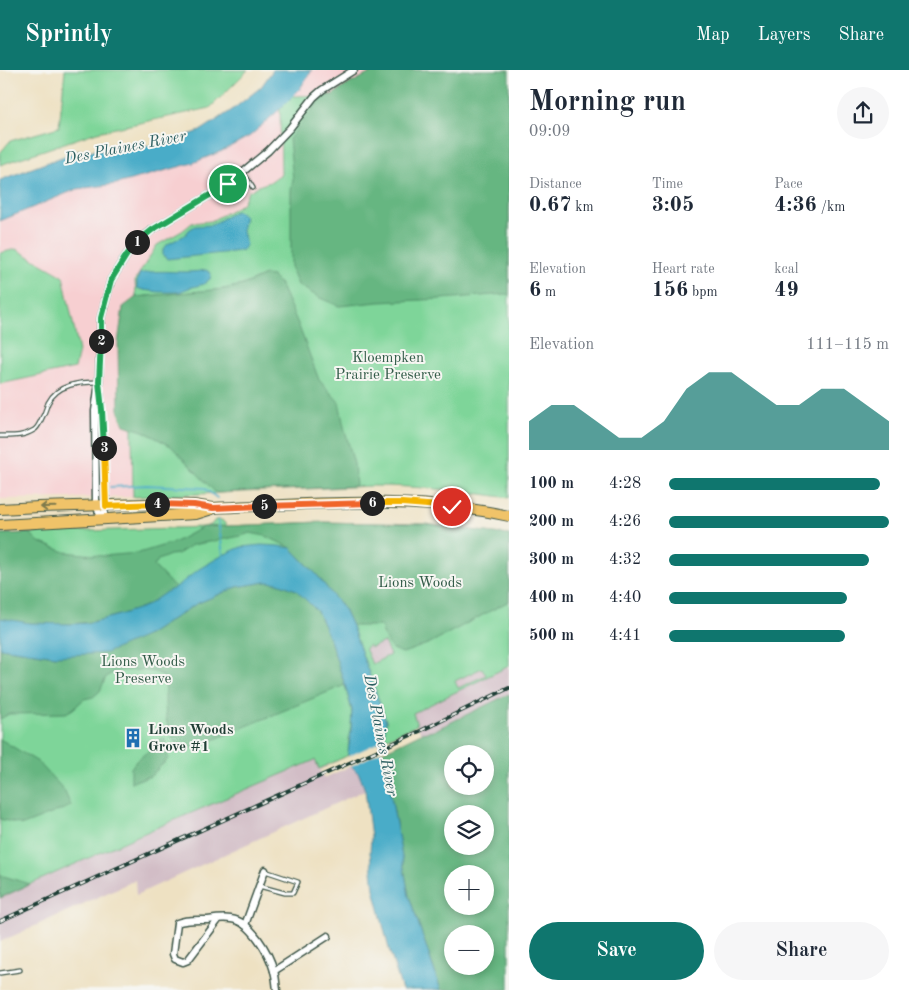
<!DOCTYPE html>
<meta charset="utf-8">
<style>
body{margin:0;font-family:"Old Standard TT",serif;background:#f6f6f7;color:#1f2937;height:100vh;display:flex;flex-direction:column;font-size:19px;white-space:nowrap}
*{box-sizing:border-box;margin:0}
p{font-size:16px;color:#747a83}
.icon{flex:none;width:28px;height:28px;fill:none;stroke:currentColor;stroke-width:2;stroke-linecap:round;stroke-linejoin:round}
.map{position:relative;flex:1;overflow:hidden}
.panel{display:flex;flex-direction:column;background:#fff;width:400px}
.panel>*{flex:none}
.fabs{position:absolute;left:444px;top:675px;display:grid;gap:10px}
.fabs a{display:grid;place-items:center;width:50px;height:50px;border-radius:50%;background:#fff;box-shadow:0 2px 8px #0003;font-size:25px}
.pin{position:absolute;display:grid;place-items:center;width:42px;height:42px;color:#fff;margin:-21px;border:2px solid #fff;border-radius:50%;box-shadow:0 1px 5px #0007}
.km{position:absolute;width:25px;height:25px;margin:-12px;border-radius:50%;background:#222;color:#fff;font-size:14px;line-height:25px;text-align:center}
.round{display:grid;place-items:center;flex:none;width:52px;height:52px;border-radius:26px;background:#f6f6f7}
.headline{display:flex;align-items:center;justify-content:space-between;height:85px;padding:0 20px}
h1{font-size:28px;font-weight:600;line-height:38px}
.metrics{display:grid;grid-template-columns:repeat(3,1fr);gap:8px;height:85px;padding:5px 20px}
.metrics div{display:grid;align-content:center}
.metrics b{font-size:21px;font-weight:600}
.metrics small{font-size:14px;font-weight:400}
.metrics p{font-size:14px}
.chart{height:140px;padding:10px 20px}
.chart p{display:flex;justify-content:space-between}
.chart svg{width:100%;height:90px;margin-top:5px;fill:#0f766e;opacity:.7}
.cta{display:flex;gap:10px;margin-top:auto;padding:10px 20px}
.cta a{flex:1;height:58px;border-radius:30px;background:#0f766e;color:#fff;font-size:20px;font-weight:600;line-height:58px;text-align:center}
.cta a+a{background:#f6f6f7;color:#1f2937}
ul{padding:0 20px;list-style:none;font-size:16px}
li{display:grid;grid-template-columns:80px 60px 1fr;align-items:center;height:38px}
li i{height:12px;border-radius:6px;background:#0f766e}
header{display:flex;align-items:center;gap:30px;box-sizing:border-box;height:70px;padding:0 25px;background:#0f766e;color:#fff}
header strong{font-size:24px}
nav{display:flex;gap:28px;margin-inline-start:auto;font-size:18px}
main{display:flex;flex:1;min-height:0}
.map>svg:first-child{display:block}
</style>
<header>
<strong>Sprintly</strong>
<nav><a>Map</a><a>Layers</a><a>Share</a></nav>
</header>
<main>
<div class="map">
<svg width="509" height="920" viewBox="0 0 509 920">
<rect width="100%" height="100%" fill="#f6f6f2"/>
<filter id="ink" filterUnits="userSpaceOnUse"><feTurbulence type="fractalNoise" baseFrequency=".02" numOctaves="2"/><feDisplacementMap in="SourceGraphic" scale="10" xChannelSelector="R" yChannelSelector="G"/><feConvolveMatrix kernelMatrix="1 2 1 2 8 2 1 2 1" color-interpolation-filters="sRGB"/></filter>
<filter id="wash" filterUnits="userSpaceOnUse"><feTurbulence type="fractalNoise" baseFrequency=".0096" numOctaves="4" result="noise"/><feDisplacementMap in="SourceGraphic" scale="20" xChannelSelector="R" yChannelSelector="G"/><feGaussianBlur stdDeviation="1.12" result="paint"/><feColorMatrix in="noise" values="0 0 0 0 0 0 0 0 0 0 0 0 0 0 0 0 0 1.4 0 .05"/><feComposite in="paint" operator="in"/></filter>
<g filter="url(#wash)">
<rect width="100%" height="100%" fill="#eee1c2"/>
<g fill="#f7cfd1">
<path d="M312 0H509V19L293 26 299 20Z"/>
<path d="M280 39 284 233 130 237 133 427 0 429V151L77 119 116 114 250 66Z"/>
</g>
<g fill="#d2bdc6">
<path d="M352 556 509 558V653L421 664 417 655 383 670 386 651Z"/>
<path d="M351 660 348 682 349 685 320 700 324 708 351 696 359 704 365 720 136 825 135 810 0 872V828L135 767Z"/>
</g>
<g fill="#7ed599" stroke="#4e8966" fill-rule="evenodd">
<path d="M65 0H248L210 38 97 62 0 95V83L10 71 59 57Z"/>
<path d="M509 19V428C464 421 418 416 372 416L133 427 130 237 284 233C283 214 279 214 265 205L243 215 224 219 136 227 135 210 147 191 157 175 182 161 192 153 211 151 242 134 248 122 258 116 270 112 281 104 280 39 293 26Z"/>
<path d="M16 179 63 206 79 281 75 298 0 314V183Z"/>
<path d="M215 450H222L227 456 320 452 425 454 509 465V596L413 643 417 655 383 670 386 651 352 556H324C333 583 345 610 351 638 354 654 346 670 349 685L319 699 315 690 135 767 0 828V464L203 457 211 455ZM384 572 390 585 372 594 365 578 369 575 370 578ZM482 598 486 605 458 618 455 611Z"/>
</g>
<g fill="#66b681" stroke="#427a5a" fill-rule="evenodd">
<path d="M376 0H509V225L506 224 441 229 378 232 339 236 320 228 298 215 291 197V120L293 109 289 69 324 25H332L347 15Z"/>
<path d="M265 205 272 206 280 214 298 254 319 310 339 332 344 357 354 394 356 416 216 423 171 376 143 361 124 355 119 342 118 273 123 237 136 227 224 219 243 215Z"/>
<path d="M320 452 425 454 509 465V531L430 573 403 583 392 579 384 566 381 556H352L345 541 317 505 291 478 266 466 250 463 241 466 192 475 178 484 170 485 158 490 154 496 175 518C164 523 156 531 145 536 110 552 69 557 31 553 20 553 10 550 0 548V464L30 463 39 472 65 482 103 486 139 483 175 472 203 457Z"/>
<path d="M266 512 278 513 296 520 317 541 330 570 345 615 194 678C189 678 182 678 178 675 162 662 165 627 166 609L156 602 140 600 115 601 106 607 100 621 93 627 84 629 73 639 66 643 9 644 0 649V578L56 586 148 565 196 534 237 517Z"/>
<path d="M509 624V920H441L409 826 388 709 382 682 421 663 433 661ZM452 684H485V716H452ZM452 744H485V776H452ZM452 804H485V836H452ZM452 864H485V896H452Z"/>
<path d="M0 669 38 692 64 720 71 736 23 755 0 749Z"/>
<path d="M161 669H165L168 689 151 706 131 712V698L136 691 152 678 156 672Z"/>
<path d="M0 805 30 814 0 828Z"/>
</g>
<g fill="#49acc8" stroke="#34747e">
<path d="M273 0H312L299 20 280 39 250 66 222 81 193 93 116 114 77 119 0 151V110L78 81 127 79 166 73 200 61 232 40 261 17Z"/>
<path d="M235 141 240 142 245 146 242 161 246 175 243 180 232 182 167 189 163 185V179L168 174 185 165 189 160 195 156 212 155Z"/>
<path d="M206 200 211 203 210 209 204 214 189 218 179 222H159L143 220 137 218V212L139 204C161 198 184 205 206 200Z"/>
<path d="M261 475 279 476 291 478 317 505 345 541 352 556 386 651 382 682 388 709 409 826 441 920H402L389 879 374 819 370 782 371 767 365 720 359 704 351 696 348 682 351 660 352 640 345 615 330 570 317 541 296 520 278 513 266 512 237 517 196 534 148 565 106 583 56 586 0 578V548L30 553 72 554 89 553 119 545 146 536 166 522 175 518 199 499 223 485 241 477Z"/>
</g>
<path fill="#eee1c2" d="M386 669 384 680 349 697 347 687Z"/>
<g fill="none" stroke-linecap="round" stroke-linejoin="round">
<g stroke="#49acc8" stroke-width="2">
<path d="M110 417 147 415 204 418 217 428"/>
<path d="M218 450 223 485"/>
</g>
</g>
</g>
<g filter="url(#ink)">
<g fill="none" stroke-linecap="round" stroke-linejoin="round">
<defs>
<g id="lane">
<path d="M243 102 253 118"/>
<path d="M0 366C12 366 23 367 34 360 38 358 40 352 42 348 45 343 46 338 48 333 57 314 80 312 99 312"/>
<path d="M259 816 285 823H293L298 812 265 801"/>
<path d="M0 903 20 900"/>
</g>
<g id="street">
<path d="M100 323 106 436 102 450"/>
<path d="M102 450 96 435 95 341 99 312 101 248 111 210 126 186 141 168 152 160 228 114 268 81 290 58 314 27 322 20 354 0"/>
<path d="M219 849 188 890 183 892 175 889 173 884 177 853C186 849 197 850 208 850 215 849 224 848 231 849 251 851 269 883 274 901 276 907 276 914 277 920"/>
<path d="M245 855 265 800"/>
<path d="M274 901 328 866"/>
</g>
<g id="primary">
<path d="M0 439 39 437 146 434 194 435 213 438C312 434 412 425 509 446"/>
<path d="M0 455 196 444 212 439"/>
</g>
</defs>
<use href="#lane" stroke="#3e5649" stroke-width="5.5"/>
<use href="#street" stroke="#3e5649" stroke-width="9"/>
<use href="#primary" stroke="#3e5649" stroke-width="12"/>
<use href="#lane" stroke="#fff" stroke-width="3"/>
<use href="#street" stroke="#fff" stroke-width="6"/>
<use href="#primary" stroke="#f0c369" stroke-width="10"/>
<defs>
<path id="rail" d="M0 851 420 661 509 618"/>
</defs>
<use href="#rail" stroke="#1f3d34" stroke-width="4"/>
<use href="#rail" stroke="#f6f6f2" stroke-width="2" stroke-dasharray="5.5" stroke-linecap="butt"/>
</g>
<defs><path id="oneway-shaft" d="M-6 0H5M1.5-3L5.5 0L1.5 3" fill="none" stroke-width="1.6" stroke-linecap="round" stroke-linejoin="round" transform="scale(1.25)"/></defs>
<use stroke="#7d794c" href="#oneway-shaft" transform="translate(48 437) rotate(179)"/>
</g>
<g fill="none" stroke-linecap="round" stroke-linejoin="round" filter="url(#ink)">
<defs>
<path id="split-1" d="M137 172 152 160 228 114"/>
<path id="split-2" d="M101 271V248L111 210 126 186 137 172"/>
<path id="split-3" d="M101 271 99 312 102 340 104 378"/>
<path id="split-4" d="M104 378 106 436 157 434"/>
<path id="split-5" d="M157 434 194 435 213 438 264 436"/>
<path id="split-6" d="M264 436 372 433"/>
<path id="split-7" d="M372 433H402L452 437"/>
</defs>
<use href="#split-1" stroke="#fff" stroke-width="10"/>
<use href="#split-2" stroke="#fff" stroke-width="10"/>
<use href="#split-3" stroke="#fff" stroke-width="10"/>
<use href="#split-4" stroke="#fff" stroke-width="10"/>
<use href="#split-5" stroke="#fff" stroke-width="10"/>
<use href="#split-6" stroke="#fff" stroke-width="10"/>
<use href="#split-7" stroke="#fff" stroke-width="10"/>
<use href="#split-1" stroke="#22a559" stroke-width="6"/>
<use href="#split-2" stroke="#22a559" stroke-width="6"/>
<use href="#split-3" stroke="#22a559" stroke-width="6"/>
<use href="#split-4" stroke="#f5b400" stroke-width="6"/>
<use href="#split-5" stroke="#f0652b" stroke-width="6"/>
<use href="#split-6" stroke="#f0652b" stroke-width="6"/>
<use href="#split-7" stroke="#f5b400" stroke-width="6"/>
</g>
<defs>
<symbol id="building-bare" viewBox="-9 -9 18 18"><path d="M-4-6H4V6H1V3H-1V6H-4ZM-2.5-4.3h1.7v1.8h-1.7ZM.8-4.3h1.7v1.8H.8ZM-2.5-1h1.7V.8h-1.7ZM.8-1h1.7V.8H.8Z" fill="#1f6fb2" stroke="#f6f6f2" stroke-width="2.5" paint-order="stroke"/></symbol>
</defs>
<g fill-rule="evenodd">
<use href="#building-bare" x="119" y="654" width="28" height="28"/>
</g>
<g text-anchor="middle" stroke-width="4" stroke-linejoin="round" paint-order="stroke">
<g font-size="15" fill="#325b48" stroke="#f6f6f2">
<text x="388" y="292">Kloempken<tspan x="388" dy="17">Prairie Preserve</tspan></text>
<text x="420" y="517">Lions Woods</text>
<text x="143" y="596">Lions Woods<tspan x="143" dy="17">Preserve</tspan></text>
</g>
<g font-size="15" font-weight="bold" fill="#1f3d34" stroke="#f6f6f2" text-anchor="start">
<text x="148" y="664">Lions Woods<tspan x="148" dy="17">Grove #1</tspan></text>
</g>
<g font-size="16" font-style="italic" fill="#2c5e60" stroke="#f6f6f2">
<text transform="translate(125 76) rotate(-11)" y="6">Des Plaines River</text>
<text transform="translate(382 665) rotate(79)" y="6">Des Plaines River</text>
</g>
</g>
</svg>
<div class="fabs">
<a><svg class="icon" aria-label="locate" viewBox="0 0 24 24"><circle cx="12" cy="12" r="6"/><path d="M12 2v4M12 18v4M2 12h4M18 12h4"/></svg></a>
<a><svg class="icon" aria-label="layers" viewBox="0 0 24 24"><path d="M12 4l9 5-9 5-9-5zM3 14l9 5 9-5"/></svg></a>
<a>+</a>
<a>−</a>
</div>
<div class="pin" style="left:228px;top:114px;background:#1e9e55"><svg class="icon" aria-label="arrive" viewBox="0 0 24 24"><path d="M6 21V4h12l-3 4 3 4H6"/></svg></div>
<div class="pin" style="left:452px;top:437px;background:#d93025"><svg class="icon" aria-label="check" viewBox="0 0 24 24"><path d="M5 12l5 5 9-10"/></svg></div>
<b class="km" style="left:137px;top:172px">1</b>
<b class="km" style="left:101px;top:271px">2</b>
<b class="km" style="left:104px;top:378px">3</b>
<b class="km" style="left:157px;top:434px">4</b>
<b class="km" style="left:264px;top:436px">5</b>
<b class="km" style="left:372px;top:433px">6</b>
</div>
<section class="panel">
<div class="headline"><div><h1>Morning run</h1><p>09:09</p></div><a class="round"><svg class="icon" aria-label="share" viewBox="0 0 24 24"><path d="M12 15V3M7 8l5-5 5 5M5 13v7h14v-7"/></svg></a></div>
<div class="metrics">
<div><p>Distance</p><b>0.67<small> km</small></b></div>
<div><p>Time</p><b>3:05</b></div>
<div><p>Pace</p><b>4:36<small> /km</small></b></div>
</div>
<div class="metrics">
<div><p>Elevation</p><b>6<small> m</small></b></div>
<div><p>Heart rate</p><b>156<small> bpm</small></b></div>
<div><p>kcal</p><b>49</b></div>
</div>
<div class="chart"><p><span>Elevation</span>111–115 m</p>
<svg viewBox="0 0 160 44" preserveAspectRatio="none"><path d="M0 44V30L10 22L20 22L30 30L40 38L50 38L60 30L70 14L80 6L90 6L100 14L110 22L120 22L130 14L140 14L150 22L160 30V44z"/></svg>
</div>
<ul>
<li><b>100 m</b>4:28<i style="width:96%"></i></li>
<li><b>200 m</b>4:26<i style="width:100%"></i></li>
<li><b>300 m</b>4:32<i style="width:91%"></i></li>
<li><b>400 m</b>4:40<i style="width:81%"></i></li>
<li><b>500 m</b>4:41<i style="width:80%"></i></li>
</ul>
<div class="cta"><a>Save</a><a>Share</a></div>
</section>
</main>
